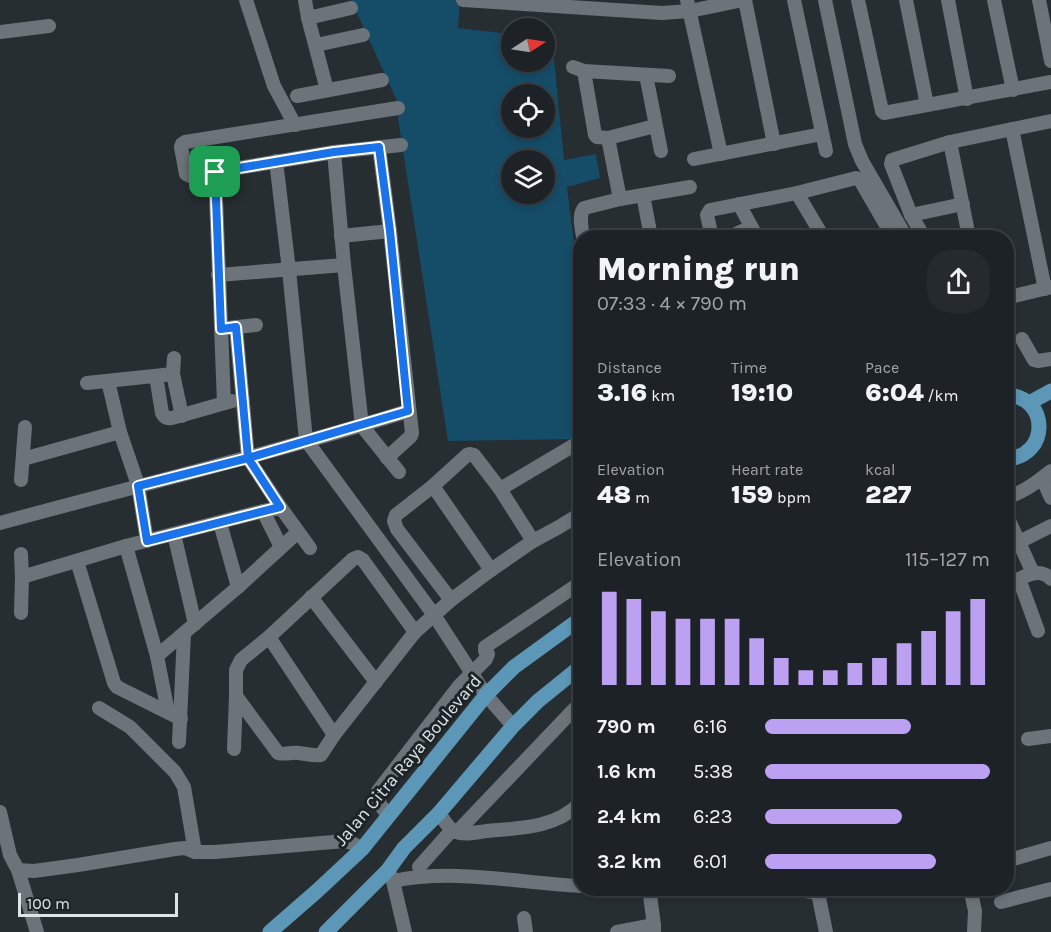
<!DOCTYPE html>
<meta charset="utf-8">
<style>
body{margin:0;font-family:Karla,sans-serif;background:#252a2e;color:#f1f3f6;height:100vh;display:flex;flex-direction:column;font-size:22px;white-space:nowrap}
*{box-sizing:border-box;margin:0}
p{font-size:20px;color:#a0a4a7}
.icon{flex:none;width:33px;height:33px;fill:none;stroke:currentColor;stroke-width:2;stroke-linecap:round;stroke-linejoin:round}
.map{position:relative;flex:1;overflow:hidden}
.details{position:absolute;left:573px;top:230px;width:441px;height:666px;display:flex;flex-direction:column;background:#1d2226;border-radius:24px;box-shadow:0 3px 9px #0003,0 0 0 2px #3b3f43}
.details>*{flex:none}
.needle{width:39px;rotate:78deg}
.tools{position:absolute;left:501px;top:18px;display:grid;gap:12px}
.tools a{display:grid;place-items:center;width:54px;height:54px;border-radius:50%;background:#1d2226;box-shadow:0 3px 9px #0003,0 0 0 2px #3b3f43;font-size:30px}
.scale{position:absolute;left:18px;bottom:15px;width:160px;box-sizing:border-box;padding-left:6px;border:3px solid #dee3e6;border-top:0;font-size:16px;line-height:21px;white-space:nowrap;color:#dee3e6;-webkit-text-stroke:4px #1d2428;paint-order:stroke}
.pin{position:absolute;display:grid;place-items:center;width:51px;height:51px;color:#fff;margin:-26px;border-radius:12px;box-shadow:0 3px 9px #0006}
.round{display:grid;place-items:center;flex:none;width:63px;height:63px;border-radius:24px;background:#252a2e}
.overview{display:flex;align-items:center;justify-content:space-between;height:102px;padding:0 24px}
h1{font-size:33px;font-weight:800;line-height:45px}
.stats{display:grid;grid-template-columns:repeat(3,1fr);gap:9px;height:102px;padding:6px 24px}
.stats div{display:grid;align-content:center}
.stats b{font-size:26px;font-weight:800}
.stats small{font-size:16px;font-weight:400}
.stats p{font-size:16px}
.chart{height:168px;padding:12px 24px}
.chart p{display:flex;justify-content:space-between}
.chart svg{width:100%;height:108px;margin-top:6px;stroke:#bca0f2;stroke-width:6}
ul{padding:0 24px;list-style:none;font-size:20px}
li{display:grid;grid-template-columns:96px 72px 1fr;align-items:center;height:45px}
li i{height:15px;border-radius:8px;background:#bca0f2}
.map>svg:first-child{display:block}
</style>
<div class="map">
<svg width="1051" height="932" viewBox="0 0 1051 932">
<rect width="100%" height="100%" fill="#272e32"/>
<path fill="#154c68" fill-rule="evenodd" d="M351 0H460L458 28 511 34 512 62H544L545 38 552 39 564 160 596 154 600 178 567 187 580 291V439L448 441 398 118 399 105ZM512 94H544V128H512ZM512 160H544V194H512Z"/>
<g fill="none" stroke-linecap="round" stroke-linejoin="round">
<g stroke="#6c747a" stroke-width="14">
<path d="M246 0 274 86 295 125"/>
<path d="M305 0 308 18 327 90"/>
<path d="M463 0 662 13 690 11 743 0"/>
<path d="M687 0 721 154"/>
<path d="M745 0 774 144"/>
<path d="M794 0 826 151"/>
<path d="M825 0 855 144 862 161 906 237"/>
<path d="M858 0 882 111 884 113 1051 82"/>
<path d="M906 0 927 105"/>
<path d="M948 0 967 99"/>
<path d="M994 0 1013 90"/>
<path d="M1039 0 1051 61"/>
<path d="M308 18 351 8"/>
<path d="M0 32 49 26"/>
<path d="M316 45 363 35"/>
<path d="M573 67 584 71 669 76"/>
<path d="M584 71 595 135 597 137 608 138 655 126"/>
<path d="M646 75 661 151"/>
<path d="M297 96 382 80"/>
<path d="M398 108 185 142 182 144 181 147 186 174 190 176 334 152 401 145"/>
<path d="M1012 129 1045 289"/>
<path d="M608 138 620 199"/>
<path d="M950 142 969 237"/>
<path d="M379 147 390 231 412 433 411 436 387 458"/>
<path d="M334 152 344 265 362 426 399 472"/>
<path d="M694 159 822 134"/>
<path d="M276 161 289 270 306 440 434 615 486 695 513 726"/>
<path d="M215 172 224 403"/>
<path d="M797 193 823 237"/>
<path d="M643 195 651 237"/>
<path d="M739 204 757 237"/>
<path d="M911 215 963 204"/>
<path d="M341 236 390 231"/>
<path d="M583 237C582 228 578 216 584 208L620 199 690 187"/>
<path d="M712 237 707 215 710 210 797 193 856 178 860 180 893 237"/>
<path d="M729 237 751 227"/>
<path d="M924 237 911 215 891 164 892 160 950 142 1051 121"/>
<path d="M218 275 344 265"/>
<path d="M1006 298 1051 287"/>
<path d="M236 327 248 458 281 508 310 548"/>
<path d="M228 328 256 325"/>
<path d="M1022 339 1034 360 1038 361 1051 359"/>
<path d="M174 358 173 374 182 416"/>
<path d="M156 376 162 413C164 417 167 419 172 418L232 401"/>
<path d="M108 381 120 432 138 485 147 541"/>
<path d="M87 383 173 374"/>
<path d="M23 459 120 432"/>
<path d="M1042 478 1051 498"/>
<path d="M21 480 25 427"/>
<path d="M433 486 491 570"/>
<path d="M500 489 576 444"/>
<path d="M1006 497C1022 494 1039 481 1051 471"/>
<path d="M263 511 281 547"/>
<path d="M1006 514 1033 573"/>
<path d="M0 523C136 486 274 453 408 411"/>
<path d="M220 523 238 587"/>
<path d="M174 534 195 624"/>
<path d="M1019 542 1051 526"/>
<path d="M126 546 157 656 168 712"/>
<path d="M77 561 114 683 117 687 181 719"/>
<path d="M22 577 126 546 263 511 281 508"/>
<path d="M1019 579 1038 631"/>
<path d="M1006 586C1020 579 1038 565 1051 579"/>
<path d="M311 597 376 682"/>
<path d="M451 600 397 529 394 521 396 515 433 486 467 455 470 454 474 455 500 489 533 541"/>
<path d="M21 613 22 577 21 554"/>
<path d="M269 637 334 735"/>
<path d="M157 656 238 587 298 532"/>
<path d="M236 696 278 753C285 755 292 752 299 753 307 754 313 756 321 755L334 735 415 632 451 600 491 570 533 541 559 527 580 514"/>
<path d="M99 708 130 727 175 772 184 787 195 852"/>
<path d="M1028 739 1051 736"/>
<path d="M179 742 184 634"/>
<path d="M234 749 236 696V670L241 660 269 637 353 559 358 557 363 560 415 632"/>
<path d="M0 812 10 855 18 870 34 871 78 865 175 849 185 848 195 852H215L345 841 352 843 362 849"/>
<path d="M439 813C443 819 448 828 454 831 464 836 477 832 487 831 520 828 556 828 580 803"/>
<path d="M388 815C382 807 376 802 378 791L459 686 486 659 488 654 485 651V647L580 583"/>
<path d="M457 832 580 703"/>
<path d="M1006 861 1051 848"/>
<path d="M419 867 452 830"/>
<path d="M18 870 37 932"/>
<path d="M390 874 393 881 405 932"/>
<path d="M393 881C455 868 518 883 580 886"/>
<path d="M649 888 654 925"/>
<path d="M795 888 800 890 818 893 826 932"/>
<path d="M970 888 975 911 974 932"/>
<path d="M1001 902 1051 889"/>
<path d="M524 918 526 932"/>
<path d="M617 932 654 925V932"/>
</g>
<g stroke="#5c97b7" stroke-width="15">
<path d="M1006 395C1050 396 1050 457 1006 459"/>
<path d="M1029 403 1051 391"/>
<path d="M270 932 317 891 362 849 486 695 514 667 580 619"/>
<path d="M326 932 388 870 404 848 439 813 513 726 538 701 580 667"/>
</g>
</g>
<g fill="none" stroke-linecap="round" stroke-linejoin="round">
<defs>
<path id="route" d="M215 172 221 329 236 327 248 458 280 507 147 541 138 486 248 458 408 411 390 231 379 147 334 152 215 172"/>
</defs>
<use href="#route" stroke="#fff" stroke-width="12"/>
<use href="#route" stroke="#1a73e8" stroke-width="8"/>
</g>
<g text-anchor="middle" stroke-width="6" stroke-linejoin="round" paint-order="stroke">
<g font-size="18" fill="#dee3e6" stroke="#1d2428">
<text transform="translate(408 760) rotate(-50)" y="6">Jalan Citra Raya Boulevard</text>
</g>
</g>
</svg>
<div class="tools">
<a><svg class="needle" viewBox="-14 -14 28 28"><path d="M0-13l5 13h-10z" fill="#e53935"/><path d="M0 13l5-13h-10z" fill="#a0a4a7"/></svg></a>
<a><svg class="icon" aria-label="locate" viewBox="0 0 24 24"><circle cx="12" cy="12" r="6"/><path d="M12 2v4M12 18v4M2 12h4M18 12h4"/></svg></a>
<a><svg class="icon" aria-label="layers" viewBox="0 0 24 24"><path d="M12 4l9 5-9 5-9-5zM3 14l9 5 9-5"/></svg></a>
</div>
<div class="scale">100 m</div>
<div class="pin" style="left:215px;top:172px;background:#1e9e55"><svg class="icon" aria-label="arrive" viewBox="0 0 24 24"><path d="M6 21V4h12l-3 4 3 4H6"/></svg></div>
<section class="details">
<div class="overview"><div><h1>Morning run</h1><p>07:33 · 4 × 790 m</p></div><a class="round"><svg class="icon" aria-label="share" viewBox="0 0 24 24"><path d="M12 15V3M7 8l5-5 5 5M5 13v7h14v-7"/></svg></a></div>
<div class="stats">
<div><p>Distance</p><b>3.16<small> km</small></b></div>
<div><p>Time</p><b>19:10</b></div>
<div><p>Pace</p><b>6:04<small> /km</small></b></div>
</div>
<div class="stats">
<div><p>Elevation</p><b>48<small> m</small></b></div>
<div><p>Heart rate</p><b>159<small> bpm</small></b></div>
<div><p>kcal</p><b>227</b></div>
</div>
<div class="chart"><p><span>Elevation</span>115–127 m</p>
<svg viewBox="0 0 160 44" preserveAspectRatio="none"><path d="M5 44V6M15 44V9M25 44V14M35 44V17M45 44V17M55 44V17M65 44V25M75 44V33M85 44V38M95 44V38M105 44V35M115 44V33M125 44V27M135 44V22M145 44V14M155 44V9"/></svg>
</div>
<ul>
<li><b>790 m</b>6:16<i style="width:65%"></i></li>
<li><b>1.6 km</b>5:38<i style="width:100%"></i></li>
<li><b>2.4 km</b>6:23<i style="width:61%"></i></li>
<li><b>3.2 km</b>6:01<i style="width:76%"></i></li>
</ul>
</section>
</div>
